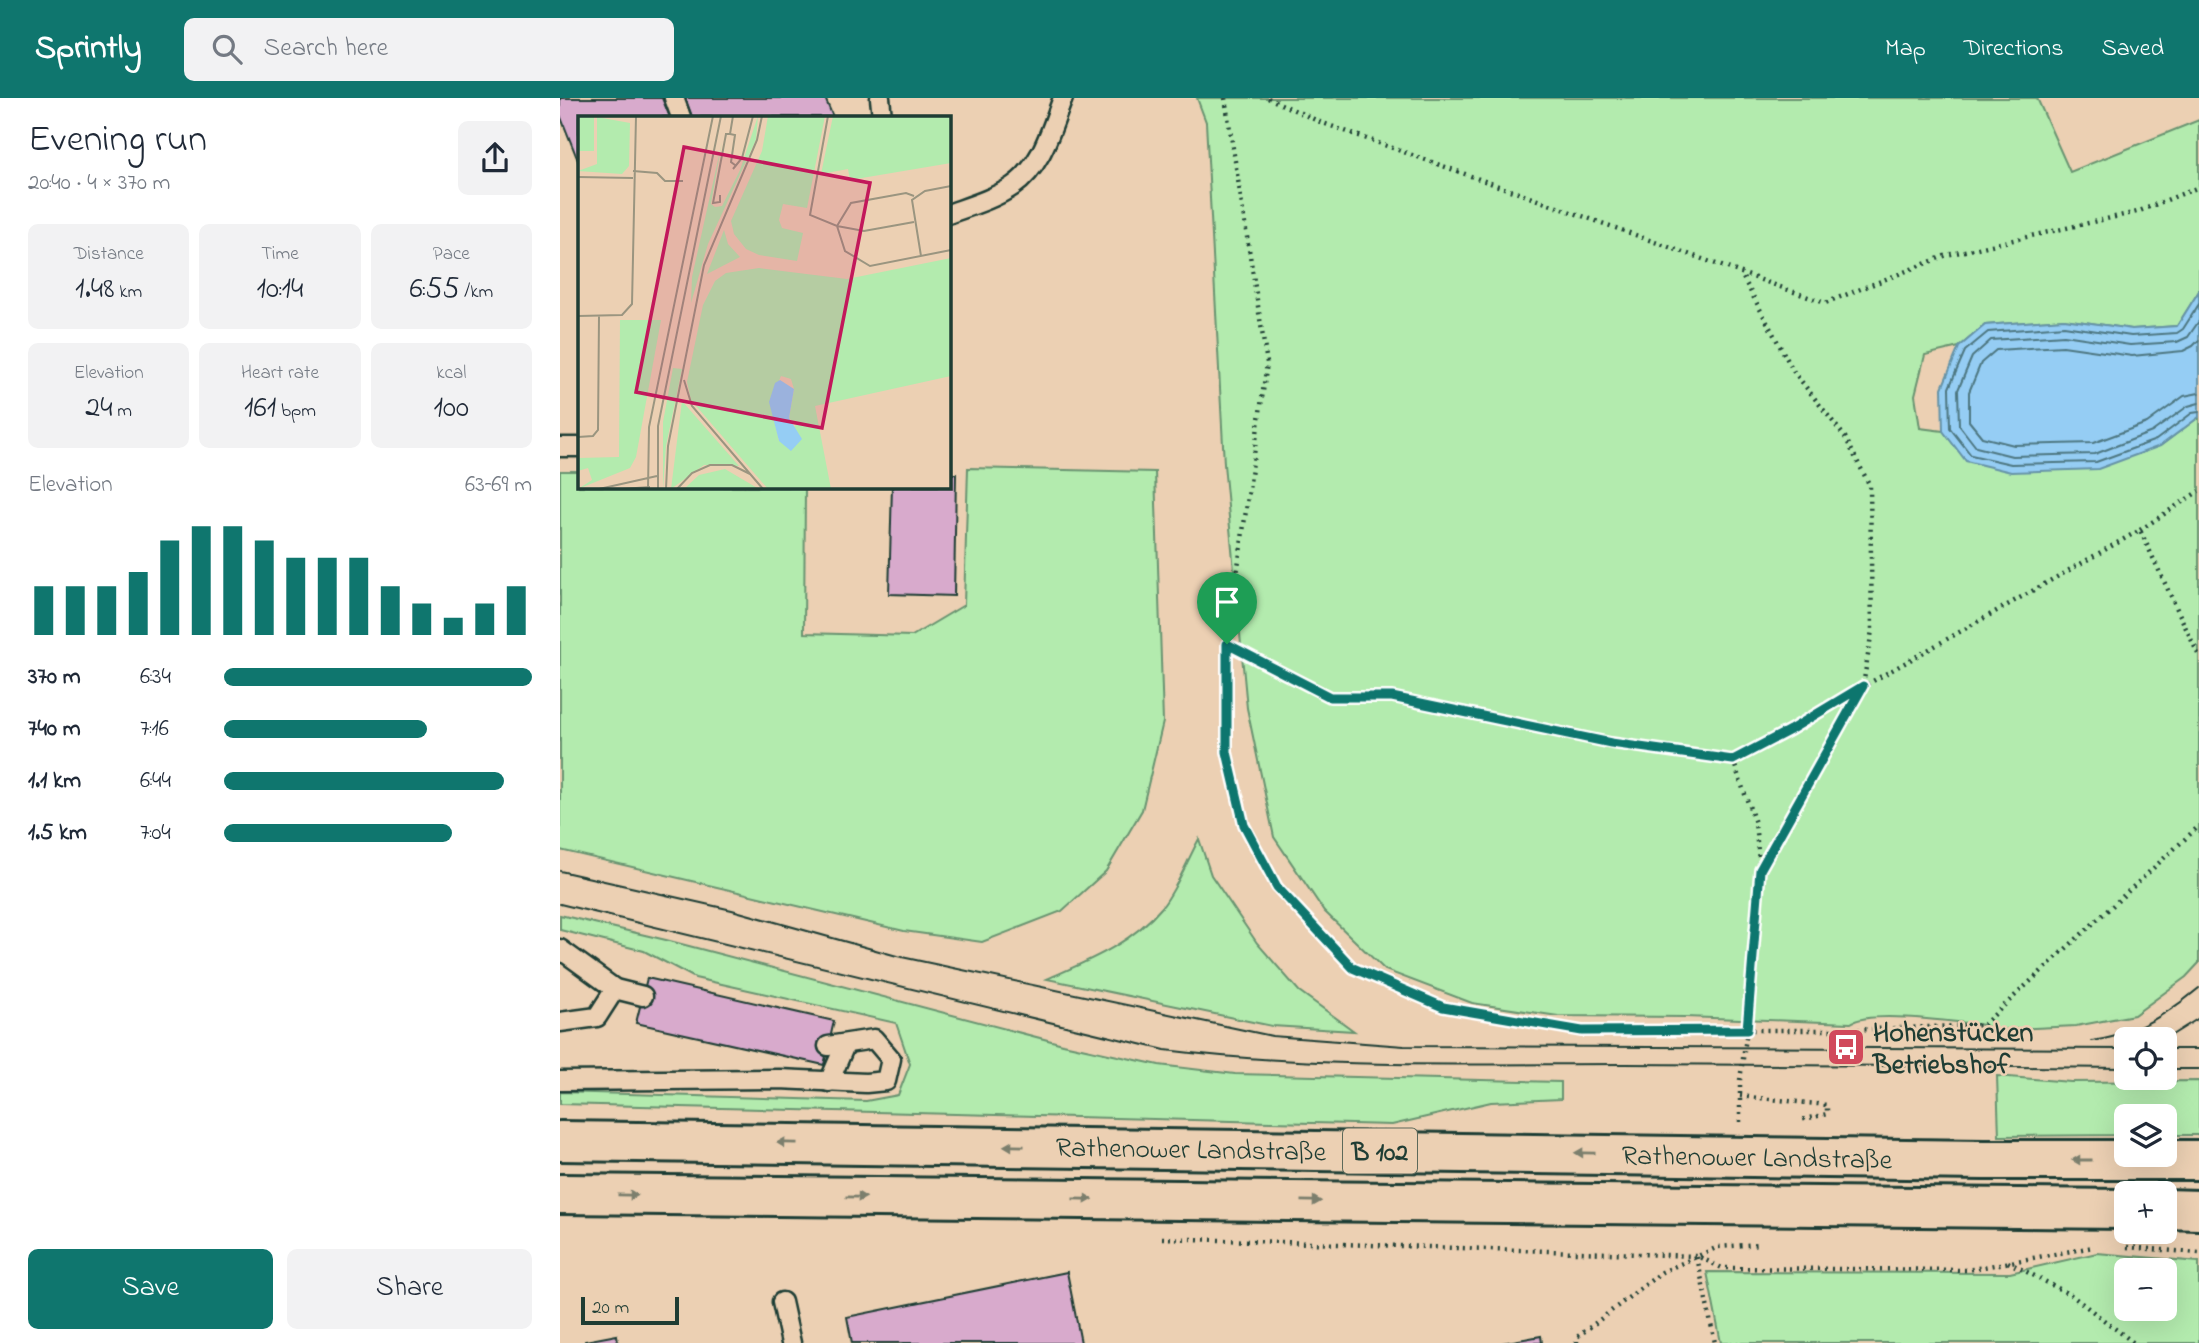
<!DOCTYPE html>
<meta charset="utf-8">
<style>
body{margin:0;font-family:"Indie Flower",sans-serif;background:#f2f2f3;color:#1f2937;height:100vh;display:flex;flex-direction:column;font-size:26px;white-space:nowrap}
*{box-sizing:border-box;margin:0}
p{font-size:23px;color:#747a83}
.icon{flex:none;width:38px;height:38px;fill:none;stroke:currentColor;stroke-width:2;stroke-linecap:round;stroke-linejoin:round}
.map{position:relative;flex:1;overflow:hidden}
.details{display:flex;flex-direction:column;background:#fff;width:560px}
.details>*{flex:none}
.fabs{position:absolute;left:1554px;top:929px;display:grid;gap:14px}
.fabs a{display:grid;place-items:center;width:63px;height:63px;border-radius:10px;background:#fff;box-shadow:0 7px 28px #0002;font-size:35px}
.scale{position:absolute;left:21px;bottom:18px;width:98px;box-sizing:border-box;padding-left:7px;border:4px solid #1f3d34;border-top:0;font-size:19px;line-height:24px;white-space:nowrap;color:#1f3d34;-webkit-text-stroke:5px #ecd0b3;paint-order:stroke}
.pin{position:absolute;display:grid;place-items:center;width:60px;height:60px;color:#fff;margin:-72px -30px;border-radius:50% 50% 50% 0;rotate:-45deg;box-shadow:0 0 7px #0007}
.pin .icon{rotate:45deg}
.round{display:grid;place-items:center;flex:none;width:74px;height:74px;border-radius:10px;background:#f2f2f3}
.summary{display:flex;align-items:center;justify-content:space-between;height:119px;padding:0 28px}
h1{font-size:38px;font-weight:600;line-height:52px}
.metrics{display:grid;grid-template-columns:repeat(3,1fr);gap:10px;height:119px;padding:7px 28px}
.metrics div{display:grid;align-content:center;border-radius:10px;background:#f2f2f3;text-align:center}
.metrics b{font-size:30px;font-weight:600}
.metrics small{font-size:19px;font-weight:400}
.metrics p{font-size:19px}
.chart{height:196px;padding:14px 28px}
.chart p{display:flex;justify-content:space-between}
.chart svg{width:100%;height:126px;margin-top:7px;stroke:#0f766e;stroke-width:6}
.action{display:flex;gap:14px;margin-top:auto;padding:14px 28px}
.action a{flex:1;height:80px;border-radius:10px;background:#0f766e;color:#fff;font-size:28px;font-weight:600;line-height:80px;text-align:center}
.action a+a{background:#f2f2f3;color:#1f2937}
ul{padding:0 28px;list-style:none;font-size:23px}
li{display:grid;grid-template-columns:112px 84px 1fr;align-items:center;height:52px}
li i{height:18px;border-radius:9px;background:#0f766e}
header{display:flex;align-items:center;gap:42px;box-sizing:border-box;height:98px;padding:0 35px;background:#0f766e;color:#fff}
header strong{font-size:33px}
nav{display:flex;gap:38px;margin-inline-start:auto;font-size:24px}
.search{width:490px;height:63px;background:#f2f2f3;display:flex;align-items:center;gap:18px;box-sizing:border-box;padding:0 24px;border-radius:10px;color:#747a83;font-size:26px}
main{display:flex;flex:1;min-height:0}
.map>svg:first-child{display:block}
</style>
<header>
<strong>Sprintly</strong>
<div class="search"><svg class="icon" aria-label="search" viewBox="0 0 24 24"><circle cx="10" cy="10" r="6"/><path d="M15 15l6 6"/></svg>Search here</div>
<nav><a>Map</a><a>Directions</a><a>Saved</a></nav>
</header>
<main>
<section class="details">
<div class="summary"><div><h1>Evening run</h1><p>20:40 · 4 × 370 m</p></div><a class="round"><svg class="icon" aria-label="share" viewBox="0 0 24 24"><path d="M12 15V3M7 8l5-5 5 5M5 13v7h14v-7"/></svg></a></div>
<div class="metrics">
<div><p>Distance</p><b>1.48<small> km</small></b></div>
<div><p>Time</p><b>10:14</b></div>
<div><p>Pace</p><b>6:55<small> /km</small></b></div>
</div>
<div class="metrics">
<div><p>Elevation</p><b>24<small> m</small></b></div>
<div><p>Heart rate</p><b>161<small> bpm</small></b></div>
<div><p>kcal</p><b>100</b></div>
</div>
<div class="chart"><p><span>Elevation</span>63–69 m</p>
<svg viewBox="0 0 160 44" preserveAspectRatio="none"><path d="M5 44V27M15 44V27M25 44V27M35 44V22M45 44V11M55 44V6M65 44V6M75 44V11M85 44V17M95 44V17M105 44V17M115 44V27M125 44V33M135 44V38M145 44V33M155 44V27"/></svg>
</div>
<ul>
<li><b>370 m</b>6:34<i style="width:100%"></i></li>
<li><b>740 m</b>7:16<i style="width:66%"></i></li>
<li><b>1.1 km</b>6:44<i style="width:91%"></i></li>
<li><b>1.5 km</b>7:04<i style="width:74%"></i></li>
</ul>
<div class="action"><a>Save</a><a>Share</a></div>
</section>
<div class="map">
<svg width="1639" height="1245" viewBox="0 0 1639 1245">
<rect width="100%" height="100%" fill="#ecd0b3"/>
<filter id="ink" filterUnits="userSpaceOnUse"><feTurbulence type="fractalNoise" baseFrequency=".0143" numOctaves="2"/><feDisplacementMap in="SourceGraphic" scale="14" xChannelSelector="R" yChannelSelector="G"/><feConvolveMatrix kernelMatrix="1 2 1 2 8 2 1 2 1" color-interpolation-filters="sRGB"/></filter>
<g filter="url(#ink)">
<g fill="#b3ebae" stroke="#699471" stroke-width="2" fill-rule="evenodd">
<path d="M637 0H1477L1510 74 1639 22V193L1617 228 1572 231 1504 221 1425 227 1399 249 1365 257 1355 297 1360 330 1383 333 1407 363 1600 348 1639 319V865L1626 879 1574 917 1516 928 1435 932 1423 927C1396 924 1310 912 1291 925L1125 919 998 918 912 905 825 872 764 813 714 739 687 610 664 366 646 24Z"/>
<path d="M408 370 595 374 603 624 582 712 546 773 502 813 422 844 344 833 0 752V373H19V388L245 389 244 535 352 538 404 507Z"/>
<path d="M639 741 651 777 697 845 739 893 794 933 712 928 487 881C530 862 571 846 602 809 617 790 627 763 639 741Z"/>
<path d="M0 817 106 842 503 946 599 967 675 976 1001 984V1001L931 1004 832 1027 0 1006V994L306 1003 338 997 350 966 336 925 135 880 84 853 0 832Z"/>
<path d="M1437 978 1511 984 1639 983V1037H1605V1018H1566V1037L1439 1038Z"/>
<path d="M1537 1155 1639 1164V1245H1161L1147 1174 1450 1175ZM1566 1172H1605V1211H1566Z"/>
</g>
<path fill="#95cdf4" stroke="#6693a7" stroke-width="2" d="M1639 193V319L1600 348 1538 371 1451 374 1406 363 1383 333 1382 290 1399 249 1425 227 1504 221 1572 231 1617 228Z"/>
<g fill="none" stroke-linecap="round" stroke-linejoin="round">
<g stroke="#4e7781" stroke-width="2">
<path d="M1639 206 1623 231 1617 235 1571 238 1504 228 1428 234 1405 253 1389 290 1390 330 1411 357 1451 366 1536 364 1596 342 1632 315 1639 314"/>
<path d="M1639 223 1628 239 1617 244 1570 247 1504 237 1431 242 1412 259 1398 292 1399 327 1416 349 1452 358 1535 356 1592 334 1628 308 1639 305"/>
<path d="M1639 242 1633 248 1623 253 1572 258 1503 248 1436 252 1421 265 1409 294V323L1422 339 1454 347 1533 345 1587 325 1624 298 1639 295"/>
</g>
</g>
<g fill="#d8aacc" stroke="#1f3d34" stroke-width="2">
<path d="M0 0H102L110 19H19V65L0 17Z"/>
<path d="M125 0H265L273 19H132Z"/>
<path d="M388 376H396L394 498 329 496 332 388H388Z"/>
<path d="M87 880 274 923 264 967 76 925Z"/>
<path d="M507 1174 521 1245H292L287 1219Z"/>
<path d="M57 1237 58 1245H25V1243Z"/>
<path d="M981 1238 982 1245H942Z"/>
</g>
<g fill="none" stroke-linecap="round" stroke-linejoin="round">
<defs>
<g id="lane">
<path d="M114 0 121 19"/>
<path d="M320 0 322 19"/>
<path d="M388 116C410 108 434 101 453 88 482 68 491 31 503 0"/>
<path d="M0 349H19"/>
<path d="M0 851 55 891 83 898"/>
<path d="M0 924 37 919 55 891"/>
<path d="M0 983 219 981 306 985 326 983 331 961 314 941 268 948"/>
<path d="M269 984 285 947"/>
<path d="M222 1204 231 1245"/>
</g>
<g id="primary">
<path d="M0 1043 1424 1062H1639"/>
<path d="M0 1096 1566 1111"/>
<path d="M1605 1111 1639 1112"/>
</g>
</defs>
<use href="#lane" stroke="#1f3d34" stroke-width="23"/>
<use href="#primary" stroke="#1f3d34" stroke-width="44"/>
<g stroke="#1f3d34" stroke-width="4.5" stroke-dasharray="2 5" stroke-linecap="butt">
<path d="M665 0 707 265 667 546V654L684 727 717 789 793 870 883 909 1022 933 1187 932 1200 772 1303 588 1312 532 1310 388 1285 339 1234 274 1181 176"/>
<path d="M708 0 760 24 1265 205 1387 157 1577 114 1639 89"/>
<path d="M1580 432 1639 393"/>
<path d="M667 546 770 599H832L1051 645 1173 662 1580 432 1639 558"/>
<path d="M1173 662 1195 725 1200 772"/>
<path d="M1180 998 1267 1007V1016L1240 1022"/>
<path d="M1180 1024V982L1187 932H1284L1423 927 1639 728"/>
<path d="M602 1140 1137 1158 1162 1170 1407 1172 1533 1149"/>
<path d="M1567 1149 1639 1155"/>
<path d="M1137 1159 1155 1245"/>
<path d="M1448 1164 1511 1197 1574 1245"/>
<path d="M1017 1245V1239L1102 1174 1158 1149 1200 1146"/>
</g>
<use href="#lane" stroke="#ecd0b3" stroke-width="18"/>
<use href="#primary" stroke="#ecd0b3" stroke-width="38"/>
<g stroke="#1f3d34" stroke-width="2">
<path d="M0 773 172 812 337 858 712 938 844 948 1566 951"/>
<path d="M0 806 605 952C757 971 911 966 1064 966 1231 966 1399 969 1566 970"/>
<path d="M1604 942 1639 920"/>
<path d="M1532 943C1572 938 1608 916 1639 890"/>
<path d="M1605 951H1639"/>
<path d="M1605 971H1639"/>
</g>
</g>
<defs><path id="oneway-solid" d="M-6-.8H1V-3.2L6.5 0L1 3.2V.8H-6Z" transform="scale(1.75)"/></defs>
<g fill="#7b7f6d">
<use href="#oneway-solid" transform="translate(227 1045) rotate(-179)"/>
<use href="#oneway-solid" transform="translate(454 1048) rotate(-179)"/>
<use href="#oneway-solid" transform="translate(1025 1055) rotate(-179)"/>
<use href="#oneway-solid" transform="translate(1522 1062) rotate(-180)"/>
<use href="#oneway-solid" transform="translate(68 1097) rotate(1)"/>
<use href="#oneway-solid" transform="translate(296 1099) rotate(1)"/>
<use href="#oneway-solid" transform="translate(523 1101) rotate(1)"/>
<use href="#oneway-solid" transform="translate(751 1103) rotate(1)"/>
</g>
</g>
<g fill="none" stroke-linecap="round" stroke-linejoin="round" filter="url(#ink)">
<defs>
<path id="route" d="M667 546 770 599H832L1051 645 1173 662 1230 632 1303 588 1200 772 1187 932 1022 933 883 909 793 870 717 789 684 727 667 654Z"/>
</defs>
<use href="#route" stroke="#fff" stroke-width="14"/>
<use href="#route" stroke="#0f766e" stroke-width="9"/>
</g>
<defs>
<symbol id="bus-square" viewBox="-11 -11 22 22"><rect x="-9" y="-9" width="18" height="18" rx="4" fill="#d1495b" stroke="#ecd0b3"/><path d="M-5-6H5V4H4V6H2V4H-2V6H-4V4H-5ZM-3.5-4V0h7V-4ZM-3.5 1.2v1.5H-2V1.2ZM2 1.2v1.5H3.5V1.2Z" fill="#fff"/></symbol>
</defs>
<g fill-rule="evenodd">
<use href="#bus-square" x="1264" y="927" width="44" height="44"/>
</g>
<g text-anchor="middle" stroke-width="5" stroke-linejoin="round" paint-order="stroke">
<rect fill="#ecd0b3" stroke="#5c695a" stroke-width="2" x="783" y="1030.5" width="74" height="45" rx="5"/>
<g font-size="26" font-weight="bold" fill="#1f3d34">
<text x="820" y="1062">B 102</text>
</g>
<g font-size="28" font-weight="bold" fill="#1f3d34" stroke="#ecd0b3" text-anchor="start">
<text x="1313" y="943">Hohenstücken<tspan x="1313" dy="32">Betriebshof</tspan></text>
</g>
<g font-size="28" fill="#1f3d34" stroke="#ecd0b3">
<text transform="translate(631 1050) rotate(1)" y="10">Rathenower Landstraße</text>
<text transform="translate(1197 1058) rotate(1)" y="10">Rathenower Landstraße</text>
</g>
</g>
<g transform="translate(18 18)">
<rect width="373" height="373" fill="#ecd0b3"/>
<path d="M0 0 16 1V35H0ZM180 0 178 24 130 128 113 187 114 161 144 26 133 88 137 91 144 90 162 54ZM190 0H247L229 92 205 88 201 104 204 112 225 117 219 145 181 139 168 133 156 118 153 105 184 35ZM255 0H373V47L272 64 270 53 243 58ZM19 1 52 7 51 50 44 58 0 55 19 48ZM146 114 150 128 162 141 129 158ZM373 142V260L237 290 253 373H190L113 284 109 266 125 189 137 165 148 157 181 152 269 163ZM203 260 213 263 216 273 211 302 218 309 201 325 192 286ZM42 204H83L58 341 52 352 0 373 14 364 10 352 0 355V342L41 341ZM95 252 104 253 88 330 85 373V306ZM104 285 161 350 126 349 93 373ZM147 353 181 373H106L121 359Z" fill="#b3ebae" fill-rule="evenodd"/>
<path d="M202 264 216 273 211 302 224 323 213 335 201 325 191 286 197 267Z" fill="#95cdf4"/>
<path fill="none" stroke="#9a9580" stroke-width="2" d="M250 0 232 99 259 110 273 87 328 77 336 80M147 18H152L155 0M152 18 157 19 153 46 157 49M155 53 164 42 175 0M55 55 79 57 87 65H105M0 61 55 62M142 79V86L135 87 148 18M259 110 267 135 292 150 373 134M259 110 286 115 336 106M343 140 334 84 347 75 373 70M0 200 44 199 54 188 58 0M106 264 114 290 185 373M0 321 15 320 20 314 21 200M21 373 79 360M44 373 72 371M70 373 71 311 135 0M80 373V310L143 0M88 373 90 330 126 149 179 24 184 0M99 373 114 357 132 349H154L172 358"/>
<path fill="#c2185b" fill-opacity="0.15" stroke="#c2185b" stroke-width="3.5" d="M106 31 292 67 244 312 58 276Z"/>
<rect width="373" height="373" fill="none" stroke="#1f3d34" stroke-width="3.5"/>
</g>
</svg>
<div class="fabs">
<a><svg class="icon" aria-label="locate" viewBox="0 0 24 24"><circle cx="12" cy="12" r="6"/><path d="M12 2v4M12 18v4M2 12h4M18 12h4"/></svg></a>
<a><svg class="icon" aria-label="layers" viewBox="0 0 24 24"><path d="M12 4l9 5-9 5-9-5zM3 14l9 5 9-5"/></svg></a>
<a>+</a>
<a>−</a>
</div>
<div class="scale">20 m</div>
<div class="pin" style="left:667px;top:546px;background:#1e9e55"><svg class="icon" aria-label="arrive" viewBox="0 0 24 24"><path d="M6 21V4h12l-3 4 3 4H6"/></svg></div>
</div>
</main>
